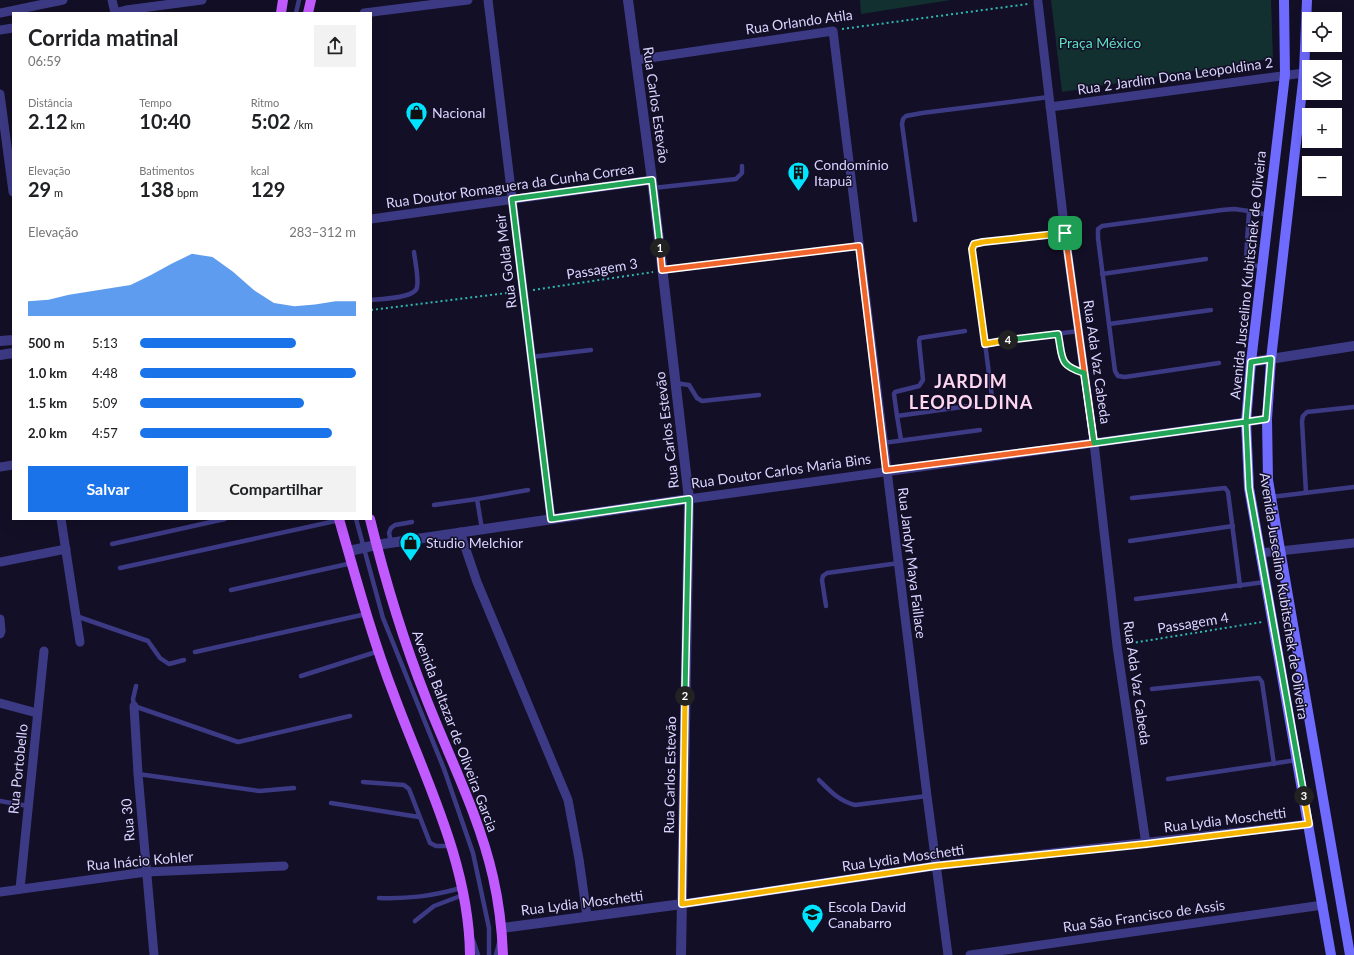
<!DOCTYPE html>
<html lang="pt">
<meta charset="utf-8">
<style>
body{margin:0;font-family:Lato,sans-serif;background:#f2f2f2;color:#202124;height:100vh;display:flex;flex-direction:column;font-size:15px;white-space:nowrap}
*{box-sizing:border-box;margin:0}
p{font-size:13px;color:#757577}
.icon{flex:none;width:22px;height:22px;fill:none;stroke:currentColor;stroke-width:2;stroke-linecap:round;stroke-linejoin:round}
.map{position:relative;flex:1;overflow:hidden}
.details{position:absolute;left:12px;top:12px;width:360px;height:508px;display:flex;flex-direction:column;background:#fff;border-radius:0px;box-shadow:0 4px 16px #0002}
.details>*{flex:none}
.controls{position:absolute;left:1302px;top:12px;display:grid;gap:8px}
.controls a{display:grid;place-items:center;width:40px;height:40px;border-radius:0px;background:#fff;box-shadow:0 4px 16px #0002;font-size:20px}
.pin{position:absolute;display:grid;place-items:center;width:34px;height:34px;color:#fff;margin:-17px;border-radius:8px;box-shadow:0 2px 6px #0006}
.km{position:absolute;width:20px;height:20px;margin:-10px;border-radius:50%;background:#222;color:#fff;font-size:11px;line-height:20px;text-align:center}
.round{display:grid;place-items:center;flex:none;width:42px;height:42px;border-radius:0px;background:#f2f2f2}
.headline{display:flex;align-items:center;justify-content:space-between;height:68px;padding:0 16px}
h1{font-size:22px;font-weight:700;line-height:30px}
.stats{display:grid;grid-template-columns:repeat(3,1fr);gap:6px;height:68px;padding:4px 16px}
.stats div{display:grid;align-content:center}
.stats b{font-size:20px;font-weight:700}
.stats small{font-size:11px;font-weight:400}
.stats p{font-size:11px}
.chart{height:112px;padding:8px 16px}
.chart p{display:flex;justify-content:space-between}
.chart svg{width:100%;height:72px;margin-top:4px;fill:#1a73e8;opacity:.7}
.button{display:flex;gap:8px;margin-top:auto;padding:8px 16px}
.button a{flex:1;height:46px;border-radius:0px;background:#1a73e8;color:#fff;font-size:16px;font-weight:700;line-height:46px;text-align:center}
.button a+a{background:#f2f2f2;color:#202124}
ul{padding:0 16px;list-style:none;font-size:13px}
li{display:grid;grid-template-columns:64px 48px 1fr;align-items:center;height:30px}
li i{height:10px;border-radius:5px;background:#1a73e8}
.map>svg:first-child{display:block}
</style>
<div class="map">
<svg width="1354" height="955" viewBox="0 0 1354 955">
<rect width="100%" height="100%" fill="#130f26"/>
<g fill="#12302f">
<path d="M860 0H951L861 14Z"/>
<path d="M1051 0H1271L1273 58 1062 92Z"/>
</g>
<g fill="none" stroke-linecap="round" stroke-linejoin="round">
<g stroke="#2fb8b0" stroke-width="2" stroke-dasharray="2 3" stroke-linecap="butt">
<path d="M842 29 1028 4"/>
<path d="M673 269 850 247"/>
<path d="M533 290 653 272"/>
<path d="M371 310 515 292"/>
<path d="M1126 644 1262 622"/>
</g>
<g stroke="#3d3a85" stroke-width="4.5">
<path d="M296 13 299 0"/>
<path d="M653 188 736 179 742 173V166"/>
<path d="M915 220 902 124 903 119 906 116 922 113 1049 97"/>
<path d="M1065 233 983 242 974 244 973 249 984 337 985 343 1079 331"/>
<path d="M1263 268 1248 263 1246 259 1249 211 1268 215"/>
<path d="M1102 274 1206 259"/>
<path d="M371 300C381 299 416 298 417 287 419 279 415 261 414 252"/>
<path d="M1109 324 1211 310"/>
<path d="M1058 334C1063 358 1058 365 1084 373"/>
<path d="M985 343 992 397"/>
<path d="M531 357 591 350"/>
<path d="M1219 363 1125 377 1118 376 1115 371 1098 238V229L1102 226 1222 210 1234 209 1249 211"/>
<path d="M675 383 689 385 697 398 702 401 759 395"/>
<path d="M897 416 894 394 895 392 919 386 923 380 919 341 920 338 965 331"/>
<path d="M901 440 897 416 976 405"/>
<path d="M883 443 980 430"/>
<path d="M1306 493 1302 421 1303 416 1307 412 1354 407"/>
<path d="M1271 497 1354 487"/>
<path d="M1132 498 1225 488 1228 492 1240 586"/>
<path d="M434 505 477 499"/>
<path d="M356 519 383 618 444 769 473 853 489 928V955"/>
<path d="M482 529 477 499 528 490"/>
<path d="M1130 541 1233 526"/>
<path d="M391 542 389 533 391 528 395 525 412 522"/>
<path d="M112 544 225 519"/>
<path d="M120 568 340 520"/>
<path d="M231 590 352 563"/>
<path d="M1136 599 1265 582"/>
<path d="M826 606 822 580 823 576 827 573 899 563"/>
<path d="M76 616 148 641 160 658 169 664 184 660"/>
<path d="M195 652 366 614"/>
<path d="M301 676 379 651"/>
<path d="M136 686 133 699 134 706 238 742 350 716"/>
<path d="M1152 689 1259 678 1262 682 1274 764"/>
<path d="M138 774 259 791 294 788"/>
<path d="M1168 779 1297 760"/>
<path d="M819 780C830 791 839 801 855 805L927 796"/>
<path d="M363 782 404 785 409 789 430 843 436 846H451"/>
<path d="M0 801 28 806"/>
<path d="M331 803 419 817"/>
<path d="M379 898C409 899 432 896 461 888"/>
<path d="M415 921 434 906 463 895"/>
<path d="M473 940 478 955"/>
<path d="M496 955 499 943"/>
</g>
<g stroke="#3d3a85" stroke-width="9">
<path d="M112 0 115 13"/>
<path d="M488 0 551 519"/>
<path d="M1038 2 1065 233 1094 443 1117 646 1146 844"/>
<path d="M0 13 63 0"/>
<path d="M114 13 126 10 202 0"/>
<path d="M364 13 468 0"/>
<path d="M0 30 13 28"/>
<path d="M636 60 833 31 927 796 948 955"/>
<path d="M0 94 13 192"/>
<path d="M1050 107 1304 73"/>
<path d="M371 219 652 180"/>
<path d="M0 467 13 465"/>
<path d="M689 499C881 471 1074 445 1267 419"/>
<path d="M61 519 80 642"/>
<path d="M460 532 477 582 568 800 579 859 587 916"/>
<path d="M1260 553 1354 543"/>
<path d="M0 562 66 549"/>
<path d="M0 619 1 631 0 634"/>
<path d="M0 703 37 713"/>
<path d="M134 706 138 774 154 955"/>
<path d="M20 889 44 651"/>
<path d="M0 892 146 872 284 866"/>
<path d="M682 904 935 866 1309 824"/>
<path d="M970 955 1323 905"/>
</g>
<g stroke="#3d3a85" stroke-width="10">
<path d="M628 0 652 180 689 499 681 955"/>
<path d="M0 341 13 340"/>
<path d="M0 355 13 353"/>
<path d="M1251 362 1354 346"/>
<path d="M349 551 376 545 689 499"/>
<path d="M502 928 682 904"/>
</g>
<g stroke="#6f6bff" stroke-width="10">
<path d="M1284 0 1285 75 1251 362 1246 422 1249 488 1331 955"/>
<path d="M1307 0 1304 73 1271 359 1267 419 1268 480 1350 955"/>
</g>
<g stroke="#c25bff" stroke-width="10">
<path d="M281 13 283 0"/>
<path d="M308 13 311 0"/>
<path d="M339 519C356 578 372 638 394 695 425 779 469 863 470 955"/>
<path d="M370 519C385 580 403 640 426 698 449 757 479 815 493 877 499 903 502 929 503 955"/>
</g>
</g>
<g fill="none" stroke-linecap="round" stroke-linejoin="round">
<defs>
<path id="split-1" d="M660 248 662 270 859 246 886 470 1094 443 1065 233"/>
<path id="split-2" d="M660 248 652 180 512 199 551 519 689 499 685 696"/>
<path id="split-3" d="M685 696 682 904 935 866 1146 844 1309 824 1304 796"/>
<path id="split-4" d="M1008 340 1058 334C1063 358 1058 365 1084 373L1094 443 1246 422 1266 419 1271 359 1251 362 1246 422 1249 488 1304 796"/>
<path id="split-5" d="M1008 340 985 344 972 249 974 244 983 242 1065 233"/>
</defs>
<use href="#split-1" stroke="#fff" stroke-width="8"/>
<use href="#split-2" stroke="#fff" stroke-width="8"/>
<use href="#split-3" stroke="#fff" stroke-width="8"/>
<use href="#split-4" stroke="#fff" stroke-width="8"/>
<use href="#split-5" stroke="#fff" stroke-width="8"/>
<use href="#split-1" stroke="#f0652b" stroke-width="5"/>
<use href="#split-2" stroke="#22a559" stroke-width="5"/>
<use href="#split-3" stroke="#f5b400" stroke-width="5"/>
<use href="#split-4" stroke="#22a559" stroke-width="5"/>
<use href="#split-5" stroke="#f5b400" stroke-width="5"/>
</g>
<defs>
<symbol id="shop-pin" viewBox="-11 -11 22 30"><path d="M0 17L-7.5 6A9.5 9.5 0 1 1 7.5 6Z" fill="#00e5ff" stroke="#130f26"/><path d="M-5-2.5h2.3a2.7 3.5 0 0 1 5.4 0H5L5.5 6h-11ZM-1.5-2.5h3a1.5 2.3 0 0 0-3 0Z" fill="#111"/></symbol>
<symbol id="building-pin" viewBox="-11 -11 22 30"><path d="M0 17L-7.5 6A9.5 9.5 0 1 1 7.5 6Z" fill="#00e5ff" stroke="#130f26"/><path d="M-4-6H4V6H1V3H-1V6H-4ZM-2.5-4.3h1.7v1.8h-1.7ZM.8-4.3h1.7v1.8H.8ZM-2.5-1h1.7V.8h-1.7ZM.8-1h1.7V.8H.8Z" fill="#111"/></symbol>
<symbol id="school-pin" viewBox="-11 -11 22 30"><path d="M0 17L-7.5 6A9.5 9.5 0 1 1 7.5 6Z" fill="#00e5ff" stroke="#130f26"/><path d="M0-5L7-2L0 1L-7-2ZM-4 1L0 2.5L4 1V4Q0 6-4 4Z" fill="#111"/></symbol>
</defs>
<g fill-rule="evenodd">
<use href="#shop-pin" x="404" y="100" width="25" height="34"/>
<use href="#building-pin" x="786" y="160" width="25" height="34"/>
<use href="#shop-pin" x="398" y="530" width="25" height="34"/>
<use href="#school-pin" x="800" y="902" width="25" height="34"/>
</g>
<g text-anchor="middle" stroke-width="3" stroke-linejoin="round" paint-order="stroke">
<g font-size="14" fill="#d9d4ff" stroke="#130f26">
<text transform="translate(799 22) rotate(-8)" y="5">Rua Orlando Atila</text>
<text transform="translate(1175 76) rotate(-8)" y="5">Rua 2 Jardim Dona Leopoldina 2</text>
<text transform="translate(656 105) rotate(82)" y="5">Rua Carlos Estevão</text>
<text transform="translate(510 186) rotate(-8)" y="5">Rua Doutor Romaguera da Cunha Correa</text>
<text transform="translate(506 261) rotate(-97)" y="5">Rua Golda Meir</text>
<text transform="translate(602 269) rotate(-9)" y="5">Passagem 3</text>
<text transform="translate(1248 275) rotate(-84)" y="5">Avenida Juscelino Kubitschek de Oliveira</text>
<text transform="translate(1097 362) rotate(82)" y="5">Rua Ada Vaz Cabeda</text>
<text transform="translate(667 430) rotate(-97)" y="5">Rua Carlos Estevão</text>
<text transform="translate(781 471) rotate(-8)" y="5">Rua Doutor Carlos Maria Bins</text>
<text transform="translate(912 563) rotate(83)" y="5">Rua Jandyr Maya Faillace</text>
<text transform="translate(1284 596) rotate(81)" y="5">Avenida Juscelino Kubitschek de Oliveira</text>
<text transform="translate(1193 623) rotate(-9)" y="5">Passagem 4</text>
<text transform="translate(1137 683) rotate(82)" y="5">Rua Ada Vaz Cabeda</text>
<text transform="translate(455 731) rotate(69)" y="5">Avenida Baltazar de Oliveira Garcia</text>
<text transform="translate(18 769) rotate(-84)" y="5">Rua Portobello</text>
<text transform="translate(670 775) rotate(-89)" y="5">Rua Carlos Estevão</text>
<text transform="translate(128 820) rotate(-95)" y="5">Rua 30</text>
<text transform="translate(1225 820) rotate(-7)" y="5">Rua Lydia Moschetti</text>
<text transform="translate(903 858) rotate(-8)" y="5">Rua Lydia Moschetti</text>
<text transform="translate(140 861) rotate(-5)" y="5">Rua Inácio Kohler</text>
<text transform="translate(582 903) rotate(-7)" y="5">Rua Lydia Moschetti</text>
<text transform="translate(1144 916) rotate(-8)" y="5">Rua São Francisco de Assis</text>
</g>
<g font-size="14" fill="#5fe0c0" stroke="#130f26">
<text x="1100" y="48">Praça México</text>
</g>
<g font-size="14" fill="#d9d4ff" stroke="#130f26" text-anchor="start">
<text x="432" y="118">Nacional</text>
<text x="814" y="170">Condomínio<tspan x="814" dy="16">Itapuã</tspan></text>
<text x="426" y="548">Studio Melchior</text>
<text x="828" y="912">Escola David<tspan x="828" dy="16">Canabarro</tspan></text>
</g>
<g font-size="18" font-weight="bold" letter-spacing="1" fill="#ffd6f0" stroke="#130f26">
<text x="971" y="388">JARDIM<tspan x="971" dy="21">LEOPOLDINA</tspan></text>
</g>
</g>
</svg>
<div class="controls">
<a><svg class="icon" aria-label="locate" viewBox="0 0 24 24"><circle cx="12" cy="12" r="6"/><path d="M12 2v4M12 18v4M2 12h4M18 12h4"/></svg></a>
<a><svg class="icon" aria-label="layers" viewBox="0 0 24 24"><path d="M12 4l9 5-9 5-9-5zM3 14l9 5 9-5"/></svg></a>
<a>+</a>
<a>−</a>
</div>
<div class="pin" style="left:1065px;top:233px;background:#1e9e55"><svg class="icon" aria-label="arrive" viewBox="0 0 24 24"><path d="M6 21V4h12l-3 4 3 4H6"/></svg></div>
<b class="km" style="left:660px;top:248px">1</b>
<b class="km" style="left:685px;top:696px">2</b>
<b class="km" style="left:1304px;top:796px">3</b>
<b class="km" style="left:1008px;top:340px">4</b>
<section class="details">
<div class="headline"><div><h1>Corrida matinal</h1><p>06:59</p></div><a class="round"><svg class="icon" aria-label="share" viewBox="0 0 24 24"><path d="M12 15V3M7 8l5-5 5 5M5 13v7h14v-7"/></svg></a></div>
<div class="stats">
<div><p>Distância</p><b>2.12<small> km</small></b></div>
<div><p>Tempo</p><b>10:40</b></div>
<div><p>Ritmo</p><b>5:02<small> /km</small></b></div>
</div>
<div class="stats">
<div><p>Elevação</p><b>29<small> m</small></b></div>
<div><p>Batimentos</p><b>138<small> bpm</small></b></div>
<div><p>kcal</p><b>129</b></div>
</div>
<div class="chart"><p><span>Elevação</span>283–312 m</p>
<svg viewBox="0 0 160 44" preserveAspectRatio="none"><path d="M0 44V35L10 34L20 31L30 29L40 27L50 25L60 19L70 12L80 6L90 8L100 17L110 28L120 36L130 38L140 37L150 35L160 35V44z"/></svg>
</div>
<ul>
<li><b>500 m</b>5:13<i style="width:72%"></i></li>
<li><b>1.0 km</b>4:48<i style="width:100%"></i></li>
<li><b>1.5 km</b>5:09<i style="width:76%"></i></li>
<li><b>2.0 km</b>4:57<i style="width:89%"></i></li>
</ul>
<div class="button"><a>Salvar</a><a>Compartilhar</a></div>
</section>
</div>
